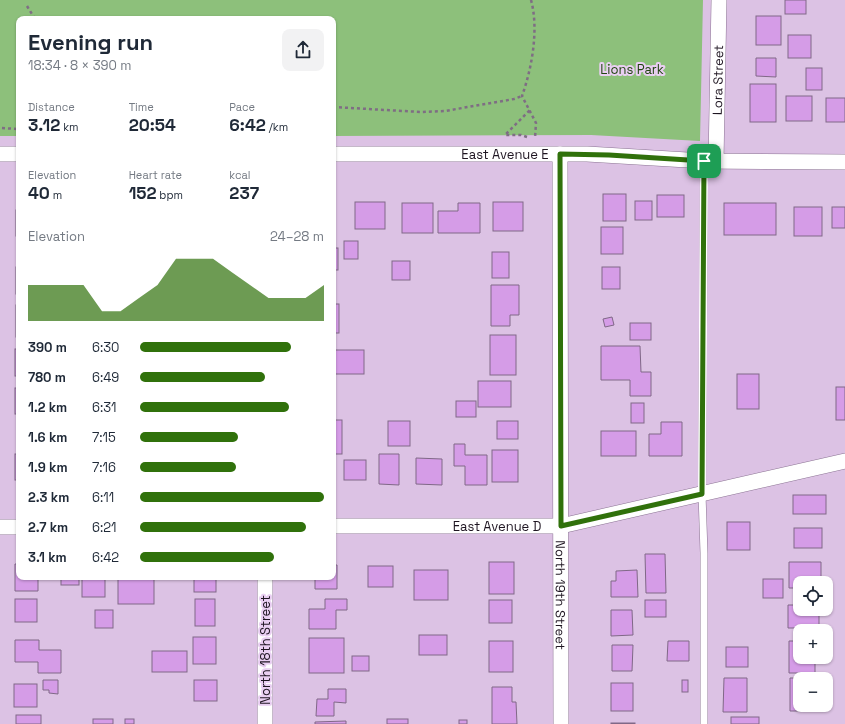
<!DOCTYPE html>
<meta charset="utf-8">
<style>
body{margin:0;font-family:"Space Grotesk",sans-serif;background:#f2f2f3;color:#1f2937;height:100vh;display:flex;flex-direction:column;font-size:15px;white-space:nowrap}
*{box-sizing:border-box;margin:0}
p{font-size:13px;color:#747a83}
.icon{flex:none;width:22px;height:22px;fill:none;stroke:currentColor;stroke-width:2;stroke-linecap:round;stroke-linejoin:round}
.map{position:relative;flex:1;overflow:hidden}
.sheet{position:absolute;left:16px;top:16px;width:320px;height:564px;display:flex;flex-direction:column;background:#fff;border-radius:8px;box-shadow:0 1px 3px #0004}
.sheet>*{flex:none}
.controls{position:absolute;left:793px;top:576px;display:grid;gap:8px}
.controls a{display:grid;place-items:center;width:40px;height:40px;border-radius:8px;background:#fff;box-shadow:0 1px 3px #0004;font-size:20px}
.pin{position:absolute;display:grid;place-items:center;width:34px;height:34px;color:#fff;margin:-17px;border-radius:8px;box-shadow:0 2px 6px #0006}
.round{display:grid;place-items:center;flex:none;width:42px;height:42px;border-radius:8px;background:#f2f2f3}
.headline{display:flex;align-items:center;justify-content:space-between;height:68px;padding:0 12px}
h1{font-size:22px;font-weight:700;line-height:30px}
.metrics{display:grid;grid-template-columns:repeat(3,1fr);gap:6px;height:68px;padding:4px 12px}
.metrics div{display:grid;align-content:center}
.metrics b{font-size:17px;font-weight:700}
.metrics small{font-size:11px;font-weight:400}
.metrics p{font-size:11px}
.chart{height:112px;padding:8px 12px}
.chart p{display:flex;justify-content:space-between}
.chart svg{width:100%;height:72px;margin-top:4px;fill:#30710b;opacity:.7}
ul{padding:0 12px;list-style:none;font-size:13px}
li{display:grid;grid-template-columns:64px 48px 1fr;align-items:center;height:30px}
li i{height:10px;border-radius:5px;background:#30710b}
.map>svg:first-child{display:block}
</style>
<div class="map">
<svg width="845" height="724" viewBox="0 0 845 724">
<rect width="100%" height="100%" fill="#dcc2e4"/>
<path fill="#8dc07b" d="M0 0H703L700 141 591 135 333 136V19H19V136H0Z"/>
<g fill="#d59ce7" stroke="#806887">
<rect x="785" y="0" width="21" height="14"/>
<rect x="756" y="16" width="25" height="29"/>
<rect x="788" y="35" width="23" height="23"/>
<path d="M756 58H776V77L756 76Z"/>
<rect x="806" y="68" width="16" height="22"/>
<rect x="750" y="84" width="26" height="38"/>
<rect x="786" y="96" width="26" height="25"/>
<rect x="826" y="98" width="19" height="24"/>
<rect x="603" y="194" width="23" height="27"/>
<rect x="657" y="195" width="27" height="22"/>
<rect x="635" y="201" width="17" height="19"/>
<rect x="355" y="202" width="30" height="27"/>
<rect x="493" y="202" width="30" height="29"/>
<rect x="402" y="203" width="31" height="30"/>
<path d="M458 203H480V233H438V211H458Z"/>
<rect x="724" y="203" width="52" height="32"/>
<rect x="794" y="207" width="28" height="29"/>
<rect x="832" y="207" width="13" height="21"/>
<rect x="333" y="209" width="2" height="23"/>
<rect x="16" y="210" width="3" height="26"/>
<rect x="601" y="227" width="22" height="27"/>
<rect x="344" y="241" width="14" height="18"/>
<rect x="333" y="248" width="5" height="22"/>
<rect x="492" y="252" width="17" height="26"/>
<rect x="392" y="261" width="18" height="19"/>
<rect x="16" y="267" width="3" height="27"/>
<rect x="602" y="267" width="18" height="22"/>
<path d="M491 285H519V315H510V326H491Z"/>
<rect x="333" y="304" width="6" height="29"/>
<rect x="16" y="305" width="3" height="32"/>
<path d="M612 317 614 325 605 327 603 319Z"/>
<rect x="630" y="323" width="21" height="17"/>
<rect x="490" y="335" width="26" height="40"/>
<path d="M601 346H640L641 372H651V396H630V380H601Z"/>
<rect x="15" y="349" width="4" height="27"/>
<rect x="333" y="350" width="31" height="24"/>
<rect x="737" y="374" width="22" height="35"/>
<rect x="478" y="381" width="33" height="26"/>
<rect x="333" y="383" width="2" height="22"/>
<rect x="836" y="387" width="9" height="33"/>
<rect x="15" y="388" width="4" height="26"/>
<rect x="456" y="401" width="20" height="16"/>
<rect x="631" y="403" width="13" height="20"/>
<rect x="333" y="420" width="9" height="34"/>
<rect x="388" y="421" width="22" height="25"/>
<rect x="497" y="421" width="21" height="18"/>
<path d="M661 422H682V456H649V434H661Z"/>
<rect x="601" y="431" width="35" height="25"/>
<path d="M454 444H465V455H487V485H465V466H454Z"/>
<rect x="492" y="450" width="26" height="32"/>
<rect x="15" y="454" width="4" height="26"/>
<path d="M379 454H399V485L379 484Z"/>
<path d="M416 458 442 459V485L416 484Z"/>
<rect x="344" y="460" width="22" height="20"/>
<rect x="793" y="495" width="33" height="19"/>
<rect x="727" y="522" width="23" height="28"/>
<rect x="794" y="528" width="28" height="20"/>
<path d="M645 554H665L666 593H646Z"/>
<rect x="489" y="562" width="25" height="32"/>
<path d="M789 562H821V583H800V588H789Z"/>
<path d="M15 564H19V577H38V591H15Z"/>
<path d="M333 565H337V589H315V577H333Z"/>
<rect x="368" y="566" width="25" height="21"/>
<rect x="414" y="570" width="34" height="30"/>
<path d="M637 570 638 597H611V581H616V571Z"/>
<rect x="61" y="577" width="18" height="8"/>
<rect x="82" y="577" width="23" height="20"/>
<rect x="118" y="577" width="36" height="27"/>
<rect x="194" y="577" width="22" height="15"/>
<rect x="763" y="579" width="20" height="19"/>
<rect x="15" y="599" width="22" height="23"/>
<rect x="195" y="599" width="20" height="27"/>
<path d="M325 599H347V610H336V629H309V609H325Z"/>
<rect x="489" y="600" width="23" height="23"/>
<rect x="645" y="600" width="21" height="17"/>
<path d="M788 605H800V609H819V628H788Z"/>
<rect x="95" y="610" width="18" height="18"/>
<path d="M611 610H632L633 635 611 636Z"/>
<rect x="419" y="635" width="28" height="20"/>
<rect x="193" y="637" width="23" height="27"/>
<rect x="309" y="638" width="35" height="35"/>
<path d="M15 640H39V650H61V673H38V662H15Z"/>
<rect x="489" y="641" width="24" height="31"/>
<path d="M668 641H689V661H667Z"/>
<path d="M789 641H800V657H815V673H789Z"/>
<path d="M612 645H633L632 671H612Z"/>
<rect x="726" y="647" width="22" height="20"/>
<rect x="152" y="651" width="35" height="21"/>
<rect x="352" y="656" width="17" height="15"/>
<path d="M724 678H747V712H723Z"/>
<path d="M790 678H815L800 679V705H815V711H790Z"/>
<path d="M43 680H58V694L49 693V690H43Z"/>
<rect x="194" y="680" width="23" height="21"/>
<rect x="682" y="680" width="6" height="12"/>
<rect x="611" y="683" width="22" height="28"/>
<rect x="14" y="684" width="23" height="23"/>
<path d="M492 687H512V702H516L517 724H492Z"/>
<path d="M328 689H346V703L334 702V716H316L317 699H328Z"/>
<rect x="16" y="715" width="25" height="9"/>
<rect x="731" y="717" width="28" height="7"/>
<rect x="93" y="719" width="20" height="5"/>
<rect x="125" y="719" width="9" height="5"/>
<rect x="387" y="719" width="21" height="5"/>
<rect x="459" y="720" width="8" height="4"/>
<path d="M346 721V724H315V722Z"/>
<rect x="611" y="723" width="24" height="1"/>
</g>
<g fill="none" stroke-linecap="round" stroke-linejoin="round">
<defs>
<path id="lane" d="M704 724V553L702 494 704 161"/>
<g id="street">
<path d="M0 154H19"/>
<path id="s1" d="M333 154H587L704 161 845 162"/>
<path id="s2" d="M560 154 561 724"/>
<path id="s3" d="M716 161 719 0"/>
<path id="s4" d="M333 526H561L845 461"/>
<path d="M0 527H19"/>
<path d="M265 577V724"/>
</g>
</defs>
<use href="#lane" stroke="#8b7393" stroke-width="8"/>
<use href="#street" stroke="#8b7393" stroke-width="16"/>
<g stroke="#7f6d84" stroke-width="2.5" stroke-dasharray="3 3" stroke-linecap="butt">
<path d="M531 0C539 29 532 68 522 96L536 123 535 138"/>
<path d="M27 6 35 19"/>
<path d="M333 107 421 112 445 111 514 99 522 96"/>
<path d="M2 128 17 129 19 127"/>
<path d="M527 137 521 135H505L530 110"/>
</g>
<use href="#lane" stroke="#fff" stroke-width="7"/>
<use href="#street" stroke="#fff" stroke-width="15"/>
</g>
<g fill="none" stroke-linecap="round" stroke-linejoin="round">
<defs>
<path id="route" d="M560 154 609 155 704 161 702 494 561 526Z"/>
</defs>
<use href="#route" stroke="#fff" stroke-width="8"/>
<use href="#route" stroke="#30710b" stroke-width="5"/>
</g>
<g text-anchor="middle" stroke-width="4" stroke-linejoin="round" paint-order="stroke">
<g font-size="13" fill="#214611" stroke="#e9cff2">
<text x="632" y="74">Lions Park</text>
</g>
<g font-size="13" fill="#1e1521" stroke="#e9cff2">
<text dy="5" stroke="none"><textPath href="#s3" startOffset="81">Lora Street</textPath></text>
<text dy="5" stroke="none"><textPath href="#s1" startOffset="172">East Avenue E</textPath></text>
<text dy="5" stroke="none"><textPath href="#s4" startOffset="164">East Avenue D</textPath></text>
<text dy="5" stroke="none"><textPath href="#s2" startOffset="441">North 19th Street</textPath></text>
<text transform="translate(265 650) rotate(-90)" y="5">North 18th Street</text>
</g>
</g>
</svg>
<div class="controls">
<a><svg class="icon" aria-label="locate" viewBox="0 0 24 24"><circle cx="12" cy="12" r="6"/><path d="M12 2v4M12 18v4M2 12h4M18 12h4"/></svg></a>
<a>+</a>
<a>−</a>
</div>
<div class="pin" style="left:704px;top:161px;background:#1e9e55"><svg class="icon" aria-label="arrive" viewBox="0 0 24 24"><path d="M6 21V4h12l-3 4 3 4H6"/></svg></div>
<section class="sheet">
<div class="headline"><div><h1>Evening run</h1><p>18:34 · 8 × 390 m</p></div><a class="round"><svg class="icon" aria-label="share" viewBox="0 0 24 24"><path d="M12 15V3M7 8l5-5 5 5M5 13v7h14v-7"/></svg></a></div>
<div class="metrics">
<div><p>Distance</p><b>3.12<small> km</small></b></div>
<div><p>Time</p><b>20:54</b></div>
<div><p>Pace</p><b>6:42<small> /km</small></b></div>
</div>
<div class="metrics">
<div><p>Elevation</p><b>40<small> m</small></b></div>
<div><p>Heart rate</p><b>152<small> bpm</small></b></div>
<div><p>kcal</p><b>237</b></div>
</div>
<div class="chart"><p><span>Elevation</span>24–28 m</p>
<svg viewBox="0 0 160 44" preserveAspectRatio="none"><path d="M0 44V22L10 22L20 22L30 22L40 38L50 38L60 30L70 22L80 6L90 6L100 6L110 14L120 22L130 30L140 30L150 30L160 22V44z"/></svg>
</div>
<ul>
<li><b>390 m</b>6:30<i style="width:82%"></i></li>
<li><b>780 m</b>6:49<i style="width:68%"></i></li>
<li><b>1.2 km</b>6:31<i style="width:81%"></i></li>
<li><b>1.6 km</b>7:15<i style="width:53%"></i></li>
<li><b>1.9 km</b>7:16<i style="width:52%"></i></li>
<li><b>2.3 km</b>6:11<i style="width:100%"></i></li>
<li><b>2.7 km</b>6:21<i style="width:90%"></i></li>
<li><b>3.1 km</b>6:42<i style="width:73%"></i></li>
</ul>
</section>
</div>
